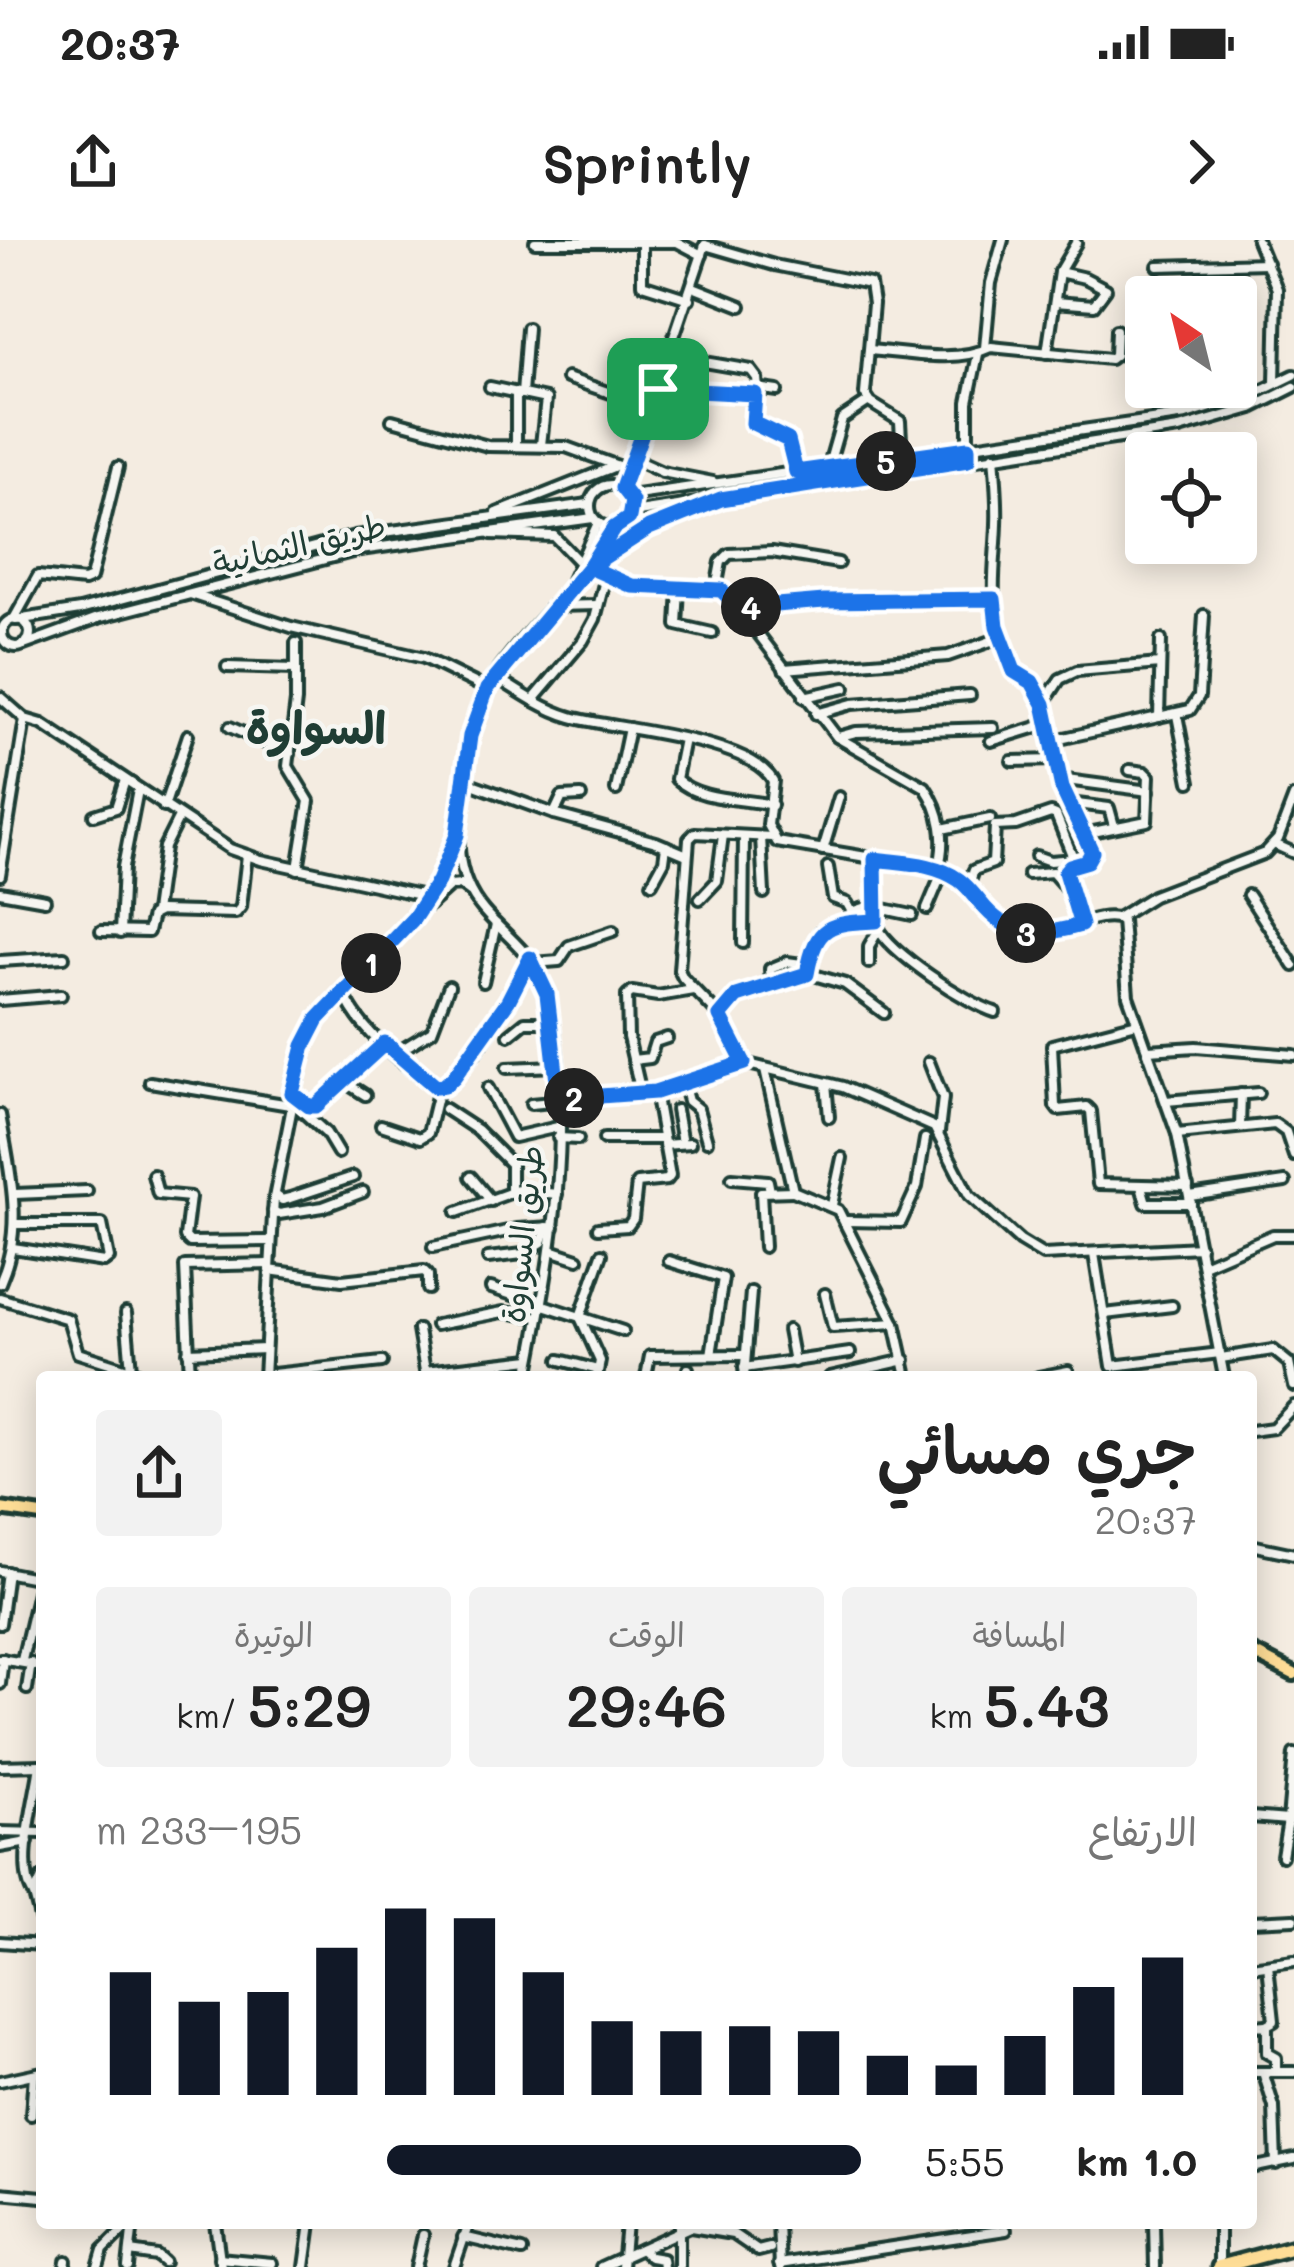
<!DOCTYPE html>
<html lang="ar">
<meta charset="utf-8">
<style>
body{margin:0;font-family:Mali,"Playpen Sans Arabic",sans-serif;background:#f2f2f2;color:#222;direction:rtl;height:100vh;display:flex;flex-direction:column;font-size:45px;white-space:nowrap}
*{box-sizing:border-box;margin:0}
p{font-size:39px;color:#767676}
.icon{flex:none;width:66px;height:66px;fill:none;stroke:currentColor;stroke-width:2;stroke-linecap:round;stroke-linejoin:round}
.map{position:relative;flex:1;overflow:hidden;direction:ltr}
.drawer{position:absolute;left:36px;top:1131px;width:1221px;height:858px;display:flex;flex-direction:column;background:#fff;border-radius:12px;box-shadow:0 6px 30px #0003;direction:rtl}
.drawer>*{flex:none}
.needle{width:78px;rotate:325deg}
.tools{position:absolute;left:1125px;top:36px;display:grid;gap:24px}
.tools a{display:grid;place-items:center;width:132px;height:132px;border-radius:12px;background:#fff;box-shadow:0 6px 30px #0003;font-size:60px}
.pin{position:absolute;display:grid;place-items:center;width:102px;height:102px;color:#fff;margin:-51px;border-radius:24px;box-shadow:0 6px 18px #0006}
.km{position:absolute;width:60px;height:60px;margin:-30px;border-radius:50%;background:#222;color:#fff;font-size:33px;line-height:60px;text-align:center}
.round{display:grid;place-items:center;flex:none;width:126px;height:126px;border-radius:12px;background:#f2f2f2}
.headline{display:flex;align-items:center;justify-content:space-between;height:204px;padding:0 60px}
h1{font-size:66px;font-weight:600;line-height:90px}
.figures{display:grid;grid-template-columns:repeat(3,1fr);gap:18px;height:204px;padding:12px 60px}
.figures div{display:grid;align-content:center;border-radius:12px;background:#f2f2f2;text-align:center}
.figures b{font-size:60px;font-weight:600}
.figures small{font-size:33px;font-weight:400}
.figures p{font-size:33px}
.chart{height:336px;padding:24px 60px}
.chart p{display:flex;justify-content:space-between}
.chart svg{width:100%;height:216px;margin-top:12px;stroke:#111827;stroke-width:6}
ul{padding:0 60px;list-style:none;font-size:39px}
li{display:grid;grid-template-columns:192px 144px 1fr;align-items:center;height:90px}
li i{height:30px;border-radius:15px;background:#111827}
.status{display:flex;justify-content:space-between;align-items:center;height:84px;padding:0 60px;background:#fff;direction:ltr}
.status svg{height:33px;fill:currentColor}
header{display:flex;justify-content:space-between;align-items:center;height:156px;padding:0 60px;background:#fff;font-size:54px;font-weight:600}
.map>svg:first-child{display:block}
</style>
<div class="status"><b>20:37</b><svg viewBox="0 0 49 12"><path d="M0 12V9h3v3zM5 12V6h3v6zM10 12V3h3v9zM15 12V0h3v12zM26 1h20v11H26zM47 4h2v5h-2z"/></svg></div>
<header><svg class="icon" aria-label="forward" viewBox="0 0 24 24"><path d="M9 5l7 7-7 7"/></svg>Sprintly<svg class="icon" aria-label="share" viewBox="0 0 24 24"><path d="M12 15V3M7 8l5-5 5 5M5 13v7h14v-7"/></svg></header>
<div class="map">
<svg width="1294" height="2027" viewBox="0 0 1294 2027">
<rect width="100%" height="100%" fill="#f4ece1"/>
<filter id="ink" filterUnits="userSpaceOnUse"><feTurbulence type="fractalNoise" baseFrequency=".00833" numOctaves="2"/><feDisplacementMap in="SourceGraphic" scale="24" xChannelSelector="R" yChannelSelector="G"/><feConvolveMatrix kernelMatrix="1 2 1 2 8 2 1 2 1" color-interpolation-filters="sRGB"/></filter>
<g filter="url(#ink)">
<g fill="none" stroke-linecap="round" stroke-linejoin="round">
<defs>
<g id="minor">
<path d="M1257 0 1277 49 1275 143"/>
<path d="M642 1V44L689 59"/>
<path d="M535 2H677L702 15"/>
<path d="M705 5 774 25 870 44 873 64 865 154 871 163 900 181 902 218"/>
<path d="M1158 26 1267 23"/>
<path d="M693 47 741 66"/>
<path d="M1150 54 1163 57"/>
<path d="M1055 62 1094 65 1106 49 1085 38 1059 32"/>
<path d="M985 108 991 43 1003 0"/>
<path d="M870 110C909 113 955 124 991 107L1110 119 1115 115 1116 90"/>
<path d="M1047 113 1059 32 1076 3"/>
<path d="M669 116 751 130 757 138 758 150"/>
<path d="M567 138 651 167"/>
<path d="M490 147 546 159 541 205"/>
<path d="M658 149 748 155 763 149 777 151"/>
<path d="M516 153V205"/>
<path d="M522 154 527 88"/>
<path d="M755 154 753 183 788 200 796 232"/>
<path d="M1186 174 1197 147"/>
<path d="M392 180 488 206 566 207 629 230"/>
<path d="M968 208V162L978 114"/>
<path d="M994 216C996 239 998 262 997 284 996 322 987 366 1004 400"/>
<path d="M633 219 662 232 713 242"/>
<path d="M828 228 842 179 869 161"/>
<circle cx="611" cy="266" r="21"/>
<path d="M623 248 705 5"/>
<path d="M630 256 1186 175 1257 153 1294 135"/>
<path d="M497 273 613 227"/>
<path d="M632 273 1179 189 1252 168 1294 147"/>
<path d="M491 294 554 296 579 322"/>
<path d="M592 324 649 288 712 264"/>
<path d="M589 327 632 347 716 349 728 354 837 497 925 547C941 570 947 601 938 629"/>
<path d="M572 340 598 283"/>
<path d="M679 348 677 385 712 393"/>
<path d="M716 349 721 322 729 314 772 312 838 323"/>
<path d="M193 355 291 387 424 418 487 449"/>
<path d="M555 366 598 365"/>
<path d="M740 368 824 361 994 359"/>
<path d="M14 379 38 336 84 341 91 338 118 227"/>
<circle cx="16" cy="393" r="14"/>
<path d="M16 380 80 370 355 296 589 264"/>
<path d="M296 403V461L288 526 309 561 298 629"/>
<path d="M24 405 98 378 360 310 593 278"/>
<path d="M227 427 295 429"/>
<path d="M784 429 948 416 994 400 1005 402 1014 431C1058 459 1049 497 1060 541 1066 566 1081 589 1092 612L1087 621 1070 626 1065 632 1081 685"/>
<path d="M496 437C519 452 544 469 571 477 618 490 750 498 773 541L768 585 777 602 938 629C946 633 956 637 963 643 983 659 993 686 1020 692 1055 701 1096 668 1122 680L1128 756 1177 894 1224 1137"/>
<path d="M0 457 25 479 42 484 230 609 261 620 429 657"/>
<path d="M804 457 845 448"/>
<path d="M533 460 583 401 595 379 606 336"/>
<path d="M1045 462 1060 439 1077 431 1160 424"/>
<path d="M816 474 852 464 970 455"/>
<path d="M1177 475 1190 542"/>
<path d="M1159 477 1161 400"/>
<path d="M230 487 290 514"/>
<path d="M838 497 856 492 993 488"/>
<path d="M684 499 676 539C699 561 741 558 772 565"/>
<path d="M1055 500 1190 470 1199 456 1204 375"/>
<path d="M991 501 1050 483"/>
<path d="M1012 521 1057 520"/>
<path d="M1059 539 1149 551"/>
<path d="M464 541 554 574 656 602 687 615"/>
<path d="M616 550 629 488"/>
<path d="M1069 563 1109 568 1114 586"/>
<path d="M164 567 188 495"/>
<path d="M554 574 562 557 581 556"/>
<path d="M94 575 116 568 125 540"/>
<path d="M942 589 990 579"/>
<path d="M1083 594 1147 581 1149 536 1145 532 1130 530"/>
<path d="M761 597 764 653"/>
<path d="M1274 604 1294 613"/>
<path d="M823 610 839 557"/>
<path d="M1036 616 1050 621 1062 620 1067 629"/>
<path d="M875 619C876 638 870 670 878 687 889 712 968 764 995 772"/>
<path d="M828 627 833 658 847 663 852 672 870 666 912 675"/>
<path d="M1028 634 1052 632 1066 648"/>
<path d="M0 635 25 479"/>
<path d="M652 643 664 621 666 606"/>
<path d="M968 647 974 630 993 623 995 586 1016 585 1051 573 1056 575 1076 625"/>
<path d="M0 652 45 660"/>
<path d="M1248 655 1294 726"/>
<path d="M700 659 717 641 723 595"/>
<path d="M429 665 450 646 461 645 470 652"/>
<path d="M927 669 943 631"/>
<path d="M155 672 164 607 179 577"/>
<path d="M1119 677 1153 656 1265 613 1278 599 1294 557"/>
<path d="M101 691 148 692 152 675 160 671 236 673 241 667 247 615"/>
<path d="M120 693 123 627 138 550"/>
<path d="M743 703 744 597"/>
<path d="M0 721 64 717"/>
<path d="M534 723 559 721 569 706 613 691"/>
<path d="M869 723V706L879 689"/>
<path d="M807 733 820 692 842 683 876 681"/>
<path d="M483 742 496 684"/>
<path d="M771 745 770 729 787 722 809 725"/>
<path d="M343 751C357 789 405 827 439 848"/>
<path d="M0 760 61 755"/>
<path d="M720 776 737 756 807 733 845 744 884 773"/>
<path d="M1137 783 1052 805 1055 866 1058 870 1087 867 1091 871 1098 944 1188 946"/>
<path d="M509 795 525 782H552"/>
<path d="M1148 810 1196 807 1294 815"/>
<path d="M396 813 432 791 449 746"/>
<path d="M633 820 650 818 655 802 667 798"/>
<path d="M929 822 943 858 939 892"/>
<path d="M744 823 720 776 683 738 679 730 689 599 695 593 771 597"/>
<path d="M507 828 557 826"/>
<path d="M765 829 793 951 838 970 895 1083 907 1137"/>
<path d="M343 841 365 855"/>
<path d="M150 842 290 865"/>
<path d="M683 843 688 861 698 869 707 901"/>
<path d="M826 843 829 877"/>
<path d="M488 848 514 897 558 887"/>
<path d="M293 853 309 866H316L385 803"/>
<path d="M641 853 628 797 627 756 632 752 658 756 693 750"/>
<path d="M291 861 326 893 338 913"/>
<path d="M1166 861 1258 853"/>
<path d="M531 864 655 852 744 823 843 847 934 887 969 955 1020 1001 1043 1015 1200 1007"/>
<path d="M445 869 477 890 511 924V952"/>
<path d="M676 870 682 903"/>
<path d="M0 875C10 933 25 987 0 1043"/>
<path d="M381 885 420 898 428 893 439 848C476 827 511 755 530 718"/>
<path d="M1240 887 1241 854"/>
<path d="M1177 894 1275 884 1286 892 1294 916"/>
<path d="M558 898 578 899"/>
<path d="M604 899H663"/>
<path d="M664 905 690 903"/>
<path d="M153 935 158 954 190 957 185 997 190 1002 271 1001"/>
<path d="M471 937 491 961"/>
<path d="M732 938 768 941 770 951"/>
<path d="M1141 946 1146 963H1191"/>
<path d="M15 954 87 951"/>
<path d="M275 955 282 960 290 958 353 937"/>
<path d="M1190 956 1285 942"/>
<path d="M832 965 842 918"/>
<path d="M273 971 279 974 323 967 363 952"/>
<path d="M457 972 518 950 557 954"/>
<path d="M846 981 901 982 917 947 925 899"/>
<path d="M598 988 628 986 633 979 637 943 667 940 670 936 655 852"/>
<path d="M433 1007 517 989 554 987"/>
<path d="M764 1007 761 952 793 951"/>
<path d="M13 1008 104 1022 109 1018 102 984H15"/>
<path d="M551 1010 578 1019"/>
<path d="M1094 1014 1112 1126 1220 1113"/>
<path d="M488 1018 523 1014 542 1002 547 987"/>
<path d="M669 1021 723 1038 711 1115"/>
<path d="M1203 1025 1273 995H1294"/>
<path d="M269 1030 342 1040 424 1031 428 1035V1049"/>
<path d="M491 1048 623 1091"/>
<path d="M825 1054 833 1087 895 1083"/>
<path d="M0 1058 68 1079 78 1113 131 1130 126 1073"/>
<path d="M1105 1074 1172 1066"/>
<path d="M436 1085 503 1072 539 1077"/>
<path d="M418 1090 425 1131 531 1119"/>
<path d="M788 1090 794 1122"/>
<path d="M188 1112 265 1109"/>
<path d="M1221 1118 1273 1110 1289 1123 1294 1146"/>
<path d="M560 1120 598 1130"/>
<path d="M744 1128 850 1113"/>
<path d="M688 1129V1137"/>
<path d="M264 1135 382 1122"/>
<path d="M128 1137 131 1130 146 1137"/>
<path d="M190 1137 185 1026 270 1024"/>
<path d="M264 1137 274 958 304 806 329 765 425 665 454 602"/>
<path d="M528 1137C552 1013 575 883 548 757 539 717 508 699 484 671 450 631 458 588 464 541 467 517 469 492 477 469 499 408 581 349 614 288"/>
<path d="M597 1137 600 1121 580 1077 602 1014"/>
<path d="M646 1137 650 1116 744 1115"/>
<path d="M744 1137 751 1052"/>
<path d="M830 1137 905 1120"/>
<path d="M1038 1137 1068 1131"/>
<path d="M1251 1191 1273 1188 1294 1166"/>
<path d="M1251 1305 1294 1314"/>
<path d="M0 1331 41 1339"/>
<path d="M0 1384 7 1332"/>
<path d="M0 1419 42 1426"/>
<path d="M22 1420 42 1335"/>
<path d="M0 1444 3 1419"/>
<path d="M27 1449 31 1423"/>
<path d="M0 1526 41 1525"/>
<path d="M1251 1577 1288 1580 1294 1514"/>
<path d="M0 1592 42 1593"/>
<path d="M0 1607 28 1602"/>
<path d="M1282 1616 1288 1580"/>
<path d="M42 1638 34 1655 42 1685"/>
<path d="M34 1655C15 1628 36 1558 40 1525"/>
<path d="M1251 1681 1294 1679"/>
<path d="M0 1702 42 1705"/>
<path d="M1251 1727 1294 1721"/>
<path d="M1267 1785 1274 1781 1268 1725"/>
<path d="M1251 1786 1267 1785V1813L1276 1818V1832"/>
<path d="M1251 1832H1294"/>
<path d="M1263 1832 1274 1867 1276 1924"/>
<path d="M0 1841 42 1832"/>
<path d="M31 1875 34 1834"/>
<path d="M1251 1928 1294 1919"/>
<path d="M0 1953 42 1957"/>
<path d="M215 1983 221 2027"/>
<path d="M679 1983V2027"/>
<path d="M778 1983 780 2027"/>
<path d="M1154 1983 1155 2027"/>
<path d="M1219 1983V2027"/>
<path d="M691 1987 733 1994 758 2011 770 2008"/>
<path d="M463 1997 522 2011"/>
<path d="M641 2009 650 2017 662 2019 663 2027"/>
<path d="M130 2012 157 2016 164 2022"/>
<path d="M219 2018 272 2023"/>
<path d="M779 2024 1006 1990"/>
<path d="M65 2027 66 2021"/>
<path d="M98 2027 103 2010 130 1983"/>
<path d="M128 2027 133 1983"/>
<path d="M305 2027 311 1983"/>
<path d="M416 2027 423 1995"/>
<path d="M454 2027 469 1983"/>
<path d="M601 2027 698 1983"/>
<path d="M622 2027 626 1983"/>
</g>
<g id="major">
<path d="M0 1269 42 1275"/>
<path d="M1251 1412 1294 1434"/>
</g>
<path id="highway" d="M1219 2027 1294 2007"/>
</defs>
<use href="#minor" stroke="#1f3d34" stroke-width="16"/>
<use href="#major" stroke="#1f3d34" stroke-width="20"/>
<use href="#highway" stroke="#1f3d34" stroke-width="21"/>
<use href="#minor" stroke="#f6f6f2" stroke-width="8"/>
<use href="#major" stroke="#fedd96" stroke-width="10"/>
<use href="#highway" stroke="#fedd96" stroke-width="12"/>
</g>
</g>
<g fill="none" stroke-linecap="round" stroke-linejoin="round" filter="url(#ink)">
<defs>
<path id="route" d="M658 149 622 248 632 261 629 278 614 288 589 327 487 449 470 496 457 595 438 641 414 678 318 779 304 806 292 853 309 866H316L385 803 436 847 444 846 454 837 508 761 530 718 547 754 559 859 655 852 744 823 720 776 737 756 807 734C816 684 830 683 876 681L875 619C903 623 935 623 959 640 969 647 976 658 985 668 1014 700 1043 696 1081 685L1065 632 1070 626 1087 621 1092 612 1062 548 1044 464 1032 442 1014 431 997 386 994 359 824 361 740 368 721 350 632 346 589 327 649 288 721 259 968 220V208L796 232 788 200 753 183 755 154 658 149"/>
</defs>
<use href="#route" stroke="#fff" stroke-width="24"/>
<use href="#route" stroke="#1a73e8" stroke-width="15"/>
</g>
<g text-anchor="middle" stroke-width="9" stroke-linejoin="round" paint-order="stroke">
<g font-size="33" fill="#1f3d34" stroke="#f6f6f2">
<text transform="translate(299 304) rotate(-13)" y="12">طريق الثمانية</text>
<text transform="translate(522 994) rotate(-84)" y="12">طريق السواوة</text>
</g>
<g font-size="45" font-weight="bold" fill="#1f3d34" stroke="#f6f6f2">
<text x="316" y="504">السواوة</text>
</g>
</g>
</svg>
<div class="tools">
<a><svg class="needle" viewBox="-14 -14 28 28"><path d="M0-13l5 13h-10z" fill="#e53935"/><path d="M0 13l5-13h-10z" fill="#767676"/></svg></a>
<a><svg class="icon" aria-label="locate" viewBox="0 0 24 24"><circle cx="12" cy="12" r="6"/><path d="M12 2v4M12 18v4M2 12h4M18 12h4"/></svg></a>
</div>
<div class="pin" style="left:658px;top:149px;background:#1e9e55"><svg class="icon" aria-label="arrive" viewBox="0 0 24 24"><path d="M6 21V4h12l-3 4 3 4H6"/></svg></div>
<b class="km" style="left:371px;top:723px">1</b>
<b class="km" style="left:574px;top:858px">2</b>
<b class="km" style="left:1026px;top:693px">3</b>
<b class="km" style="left:751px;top:367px">4</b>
<b class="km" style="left:886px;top:221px">5</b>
<section class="drawer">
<div class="headline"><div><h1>جري مسائي</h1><p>20:37</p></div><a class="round"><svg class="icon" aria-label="share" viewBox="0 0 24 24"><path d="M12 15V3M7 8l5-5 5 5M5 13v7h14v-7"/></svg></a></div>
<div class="figures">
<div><p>المسافة</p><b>5.43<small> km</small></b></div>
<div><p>الوقت</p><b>29:46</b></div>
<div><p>الوتيرة</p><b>5:29<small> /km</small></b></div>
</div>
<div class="chart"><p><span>الارتفاع</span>195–233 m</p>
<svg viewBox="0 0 160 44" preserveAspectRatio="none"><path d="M5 44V19M15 44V25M25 44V23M35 44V14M45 44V6M55 44V8M65 44V19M75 44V29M85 44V31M95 44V30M105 44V31M115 44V36M125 44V38M135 44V32M145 44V22M155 44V16"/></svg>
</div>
<ul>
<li><b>1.0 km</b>5:55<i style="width:62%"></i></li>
</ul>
</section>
</div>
